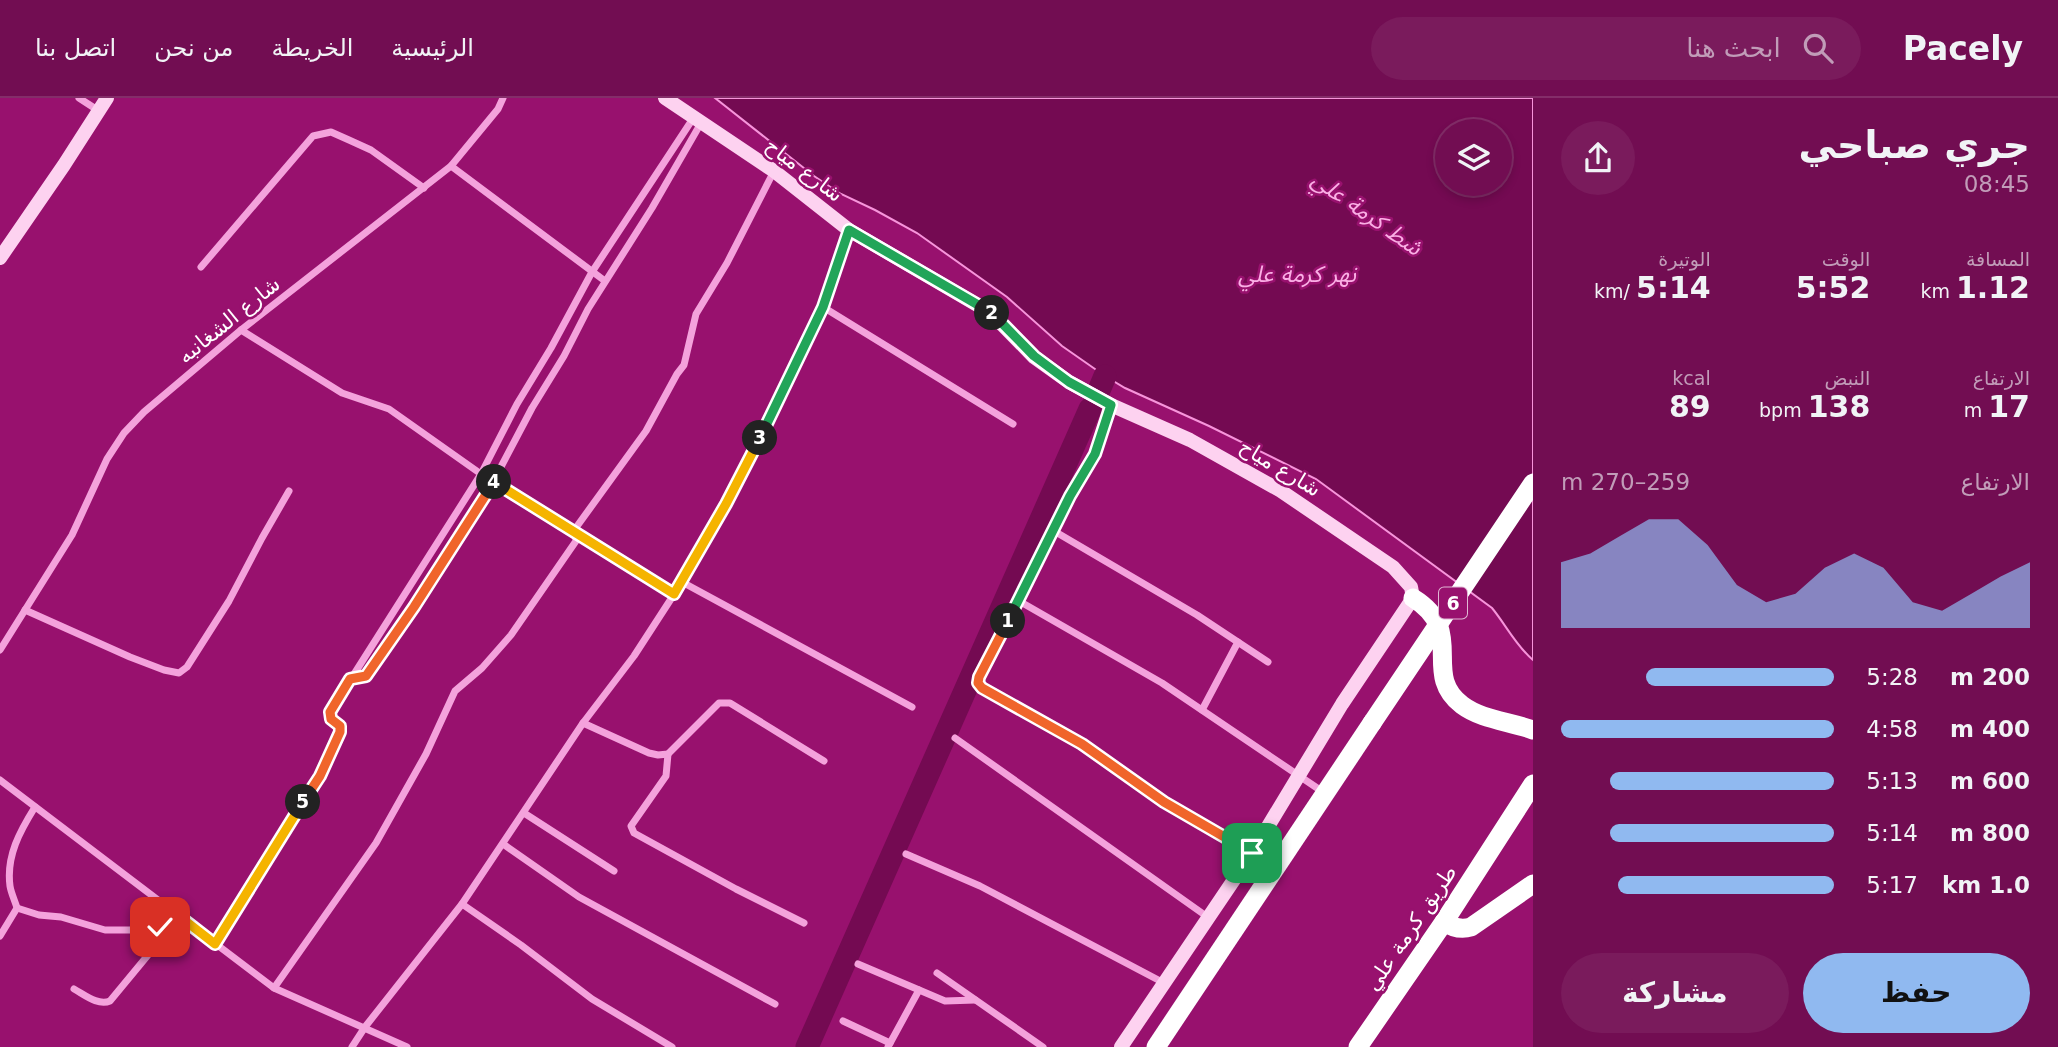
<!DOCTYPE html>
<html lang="ar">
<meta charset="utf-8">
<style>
body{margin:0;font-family:"DejaVu Sans","Noto Sans Arabic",sans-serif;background:#7a1b5c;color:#f1f3f6;direction:rtl;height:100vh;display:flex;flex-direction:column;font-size:26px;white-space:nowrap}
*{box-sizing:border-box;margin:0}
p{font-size:23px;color:#c19cb8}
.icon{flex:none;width:38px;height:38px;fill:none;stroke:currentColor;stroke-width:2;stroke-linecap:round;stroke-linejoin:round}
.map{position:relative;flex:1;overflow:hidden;direction:ltr}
.panel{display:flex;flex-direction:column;background:#720d52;width:525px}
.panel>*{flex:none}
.buttons{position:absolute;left:1435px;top:21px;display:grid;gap:14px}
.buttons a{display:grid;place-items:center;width:77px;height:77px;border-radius:50%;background:#720d52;box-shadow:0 4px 10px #0003,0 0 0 2px #842d69;font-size:35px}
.pin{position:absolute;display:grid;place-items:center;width:60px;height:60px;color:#fff;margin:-30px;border-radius:14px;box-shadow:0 4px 10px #0006}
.km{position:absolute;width:35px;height:35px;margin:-18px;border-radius:50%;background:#222;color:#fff;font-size:19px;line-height:35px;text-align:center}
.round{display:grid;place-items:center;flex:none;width:74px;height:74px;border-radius:37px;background:#7a1b5c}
.overview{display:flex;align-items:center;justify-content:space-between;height:119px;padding:0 28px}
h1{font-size:38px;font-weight:700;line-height:52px}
.figures{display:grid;grid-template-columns:repeat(3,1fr);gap:10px;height:119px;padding:7px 28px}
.figures div{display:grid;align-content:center}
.figures b{font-size:30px;font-weight:700}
.figures small{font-size:19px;font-weight:400}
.figures p{font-size:19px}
.chart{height:196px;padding:14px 28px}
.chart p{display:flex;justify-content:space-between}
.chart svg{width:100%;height:126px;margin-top:7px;fill:#90b9f0;opacity:.7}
.primary-button{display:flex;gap:14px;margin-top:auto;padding:14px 28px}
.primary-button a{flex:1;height:80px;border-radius:42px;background:#90b9f0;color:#111;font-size:28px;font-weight:700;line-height:80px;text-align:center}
.primary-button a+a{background:#7a1b5c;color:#f1f3f6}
ul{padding:0 28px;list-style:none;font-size:23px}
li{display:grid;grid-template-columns:112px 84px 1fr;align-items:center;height:52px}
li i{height:18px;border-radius:9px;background:#90b9f0}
header{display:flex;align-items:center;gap:42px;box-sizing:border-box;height:98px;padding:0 35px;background:#720d52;border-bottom:2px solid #842d69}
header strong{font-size:33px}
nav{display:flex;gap:38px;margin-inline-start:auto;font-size:24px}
.search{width:490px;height:63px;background:#7a1b5c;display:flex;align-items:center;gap:18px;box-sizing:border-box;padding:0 24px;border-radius:38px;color:#c19cb8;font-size:26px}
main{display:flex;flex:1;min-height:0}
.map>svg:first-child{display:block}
</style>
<header>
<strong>Pacely</strong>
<div class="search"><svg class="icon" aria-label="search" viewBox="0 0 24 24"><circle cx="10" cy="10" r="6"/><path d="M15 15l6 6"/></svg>ابحث هنا</div>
<nav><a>الرئيسية</a><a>الخريطة</a><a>من نحن</a><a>اتصل بنا</a></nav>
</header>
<main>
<section class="panel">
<div class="overview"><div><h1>جري صباحي</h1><p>08:45</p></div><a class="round"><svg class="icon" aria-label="share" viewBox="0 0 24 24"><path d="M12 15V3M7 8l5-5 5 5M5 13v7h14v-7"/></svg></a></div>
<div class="figures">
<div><p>المسافة</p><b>1.12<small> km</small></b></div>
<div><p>الوقت</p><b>5:52</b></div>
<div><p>الوتيرة</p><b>5:14<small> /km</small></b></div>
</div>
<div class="figures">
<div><p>الارتفاع</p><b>17<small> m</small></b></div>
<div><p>النبض</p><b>138<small> bpm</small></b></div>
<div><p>kcal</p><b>89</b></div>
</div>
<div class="chart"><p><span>الارتفاع</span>259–270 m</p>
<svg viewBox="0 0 160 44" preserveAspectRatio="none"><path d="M0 44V21L10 18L20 12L30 6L40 6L50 15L60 29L70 35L80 32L90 23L100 18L110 23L120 35L130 38L140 32L150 26L160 21V44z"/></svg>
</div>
<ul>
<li><b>200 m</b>5:28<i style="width:69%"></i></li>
<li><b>400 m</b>4:58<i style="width:100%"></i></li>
<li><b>600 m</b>5:13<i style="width:82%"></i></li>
<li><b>800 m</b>5:14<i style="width:82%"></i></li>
<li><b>1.0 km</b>5:17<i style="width:79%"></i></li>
</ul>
<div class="primary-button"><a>حفظ</a><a>مشاركة</a></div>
</section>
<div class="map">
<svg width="1533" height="949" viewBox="0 0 1533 949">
<rect width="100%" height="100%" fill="#98116e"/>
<path fill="#740a52" stroke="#f794db" stroke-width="2" fill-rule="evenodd" d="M715 0H1533V562C1516 548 1506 527 1492 510L1316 381 1209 328 1125 290 1105 278 1062 248 1007 199 917 135 875 112 841 96 814 78ZM1447 33H1500V86H1447Z"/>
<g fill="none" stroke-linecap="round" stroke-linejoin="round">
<g stroke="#740a52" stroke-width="23">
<path d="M1100 290 1105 278"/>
<path d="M807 949 1090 311"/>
</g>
<g stroke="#f4a2dc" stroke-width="7">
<path d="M79 0 99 13"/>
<path d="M451 68 605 183"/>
<path d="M201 169 313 38 331 34 349 42 371 52 424 90"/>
<path d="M823 209 1013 326"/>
<path d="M1111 307 1095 356 1070 398 979 579 978 585 982 590 1082 646 1164 704 1252 755"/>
<path d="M1054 433 1197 517 1268 564"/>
<path d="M682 484 912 609"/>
<path d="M674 497 481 376 517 306 551 250 592 174 694 19"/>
<path d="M1019 503 1162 585 1323 694"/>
<path d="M25 512 130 559 164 572 179 575 187 569 229 503 262 440 289 393"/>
<path d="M0 552 72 437 107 361 124 335 144 314 241 232 451 68 498 11 503 0"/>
<path d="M350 581 366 578 414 509 493 384 532 310 564 258 588 211 652 110 701 25"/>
<path d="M1202 612 1238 544"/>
<path d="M583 625 649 655 658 657 668 656 719 605H730L824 663"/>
<path d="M955 640 1209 820"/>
<path d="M668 656 666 678 631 728 634 735 736 791 804 825"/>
<path d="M0 682 274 890 407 949"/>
<path d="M524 715 614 773"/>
<path d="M503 746 579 799 775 906"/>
<path d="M906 756 980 788 1164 885"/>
<path d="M462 806 521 847 592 901 672 949"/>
<path d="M17 810 39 817 61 819 105 832H138L160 829 179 819"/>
<path d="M0 838 17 810C15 803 11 795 10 788 6 758 20 733 35 709"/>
<path d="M215 846 320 678 340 634V628L331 621 330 614 481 376 389 311 342 295 241 232"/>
<path d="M858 866 945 903 975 902"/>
<path d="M937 875 1043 949"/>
<path d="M274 890 376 745 426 656 455 593 482 570 511 537 576 443 575 431 646 333 677 276 684 267 696 216 727 165 774 73"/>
<path d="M74 891C85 897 98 908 110 903L177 822"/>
<path d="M843 923 890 945"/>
<path d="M352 949 365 929 462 806 583 625 634 558 682 484 754 353 823 209 849 133"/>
<path d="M888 949 919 892"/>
</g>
<g stroke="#fdd2f0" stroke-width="14">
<path d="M665 0 774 73 849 132 991 215 1034 259 1069 284 1111 307 1190 342 1281 393 1393 469 1411 489 1413 500 1342 606 1252 755 1121 949"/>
<path d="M0 160 64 67 107 0"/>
</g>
<g stroke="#fff" stroke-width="19">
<path d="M1413 500C1468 534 1420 575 1462 607 1482 622 1509 623 1533 632"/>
<path d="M1444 824C1453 830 1461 832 1471 829L1533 786"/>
<path d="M1156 949 1372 625"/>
<path d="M1358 949 1444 824 1533 686"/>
</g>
<path stroke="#fff" stroke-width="19" d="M1372 625 1533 385"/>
</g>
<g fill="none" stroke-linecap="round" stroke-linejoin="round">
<defs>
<path id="split-1" d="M1008 523 979 579 978 585 982 590 1082 646 1164 704 1252 755"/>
<path id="split-2" d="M992 215 1034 258 1069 284 1111 307 1095 356 1070 398 1008 523"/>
<path id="split-3" d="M760 340 823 209 849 132 992 215"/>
<path id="split-4" d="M494 384 674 496 726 406 760 340"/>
<path id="split-5" d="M303 704 320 678 340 634V628L331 621 330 614 350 581 366 578 414 509 494 384"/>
<path id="split-6" d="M160 829 179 818 215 846 303 704"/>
</defs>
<use href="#split-1" stroke="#fff" stroke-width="14"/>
<use href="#split-2" stroke="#fff" stroke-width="14"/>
<use href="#split-3" stroke="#fff" stroke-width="14"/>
<use href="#split-4" stroke="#fff" stroke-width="14"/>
<use href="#split-5" stroke="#fff" stroke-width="14"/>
<use href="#split-6" stroke="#fff" stroke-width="14"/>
<use href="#split-1" stroke="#f0652b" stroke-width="9"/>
<use href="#split-2" stroke="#22a559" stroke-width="9"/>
<use href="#split-3" stroke="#22a559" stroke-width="9"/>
<use href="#split-4" stroke="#f5b400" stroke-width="9"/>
<use href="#split-5" stroke="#f0652b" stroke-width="9"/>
<use href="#split-6" stroke="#f5b400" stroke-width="9"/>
</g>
<g text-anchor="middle" stroke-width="5" stroke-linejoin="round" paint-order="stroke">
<rect fill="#98116e" stroke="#e0b8d4" stroke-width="2" x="1439" y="489.5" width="28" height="31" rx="5"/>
<g font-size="19" font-weight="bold" fill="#fff">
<text x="1453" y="512">6</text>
</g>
<g font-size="21" fill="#fff" stroke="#98116e">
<text transform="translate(804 72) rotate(37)" y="7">شارع مياح</text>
<text transform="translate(229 222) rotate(-39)" y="7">شارع الشغانبه</text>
<text transform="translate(1280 370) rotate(31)" y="7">شارع مياح</text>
<text transform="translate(1411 830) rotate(-56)" y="7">طريق كرمة علي</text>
</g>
<g font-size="23" font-style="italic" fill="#faafe5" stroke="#98116e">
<text transform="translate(1367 115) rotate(35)" y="8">شط كرمة علي</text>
<text x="1297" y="184">نهر كرمة علي</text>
</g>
</g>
</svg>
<div class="buttons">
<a><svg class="icon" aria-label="layers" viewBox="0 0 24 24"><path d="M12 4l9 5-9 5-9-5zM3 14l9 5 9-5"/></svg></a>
</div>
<div class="pin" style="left:1252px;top:755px;background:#1e9e55"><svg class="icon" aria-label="arrive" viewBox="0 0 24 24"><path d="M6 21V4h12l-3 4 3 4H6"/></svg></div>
<div class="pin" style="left:160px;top:829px;background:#d93025"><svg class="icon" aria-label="check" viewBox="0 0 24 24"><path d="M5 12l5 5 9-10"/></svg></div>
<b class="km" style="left:1008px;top:523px">1</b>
<b class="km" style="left:992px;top:215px">2</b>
<b class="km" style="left:760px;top:340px">3</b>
<b class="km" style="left:494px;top:384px">4</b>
<b class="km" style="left:303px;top:704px">5</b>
</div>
</main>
